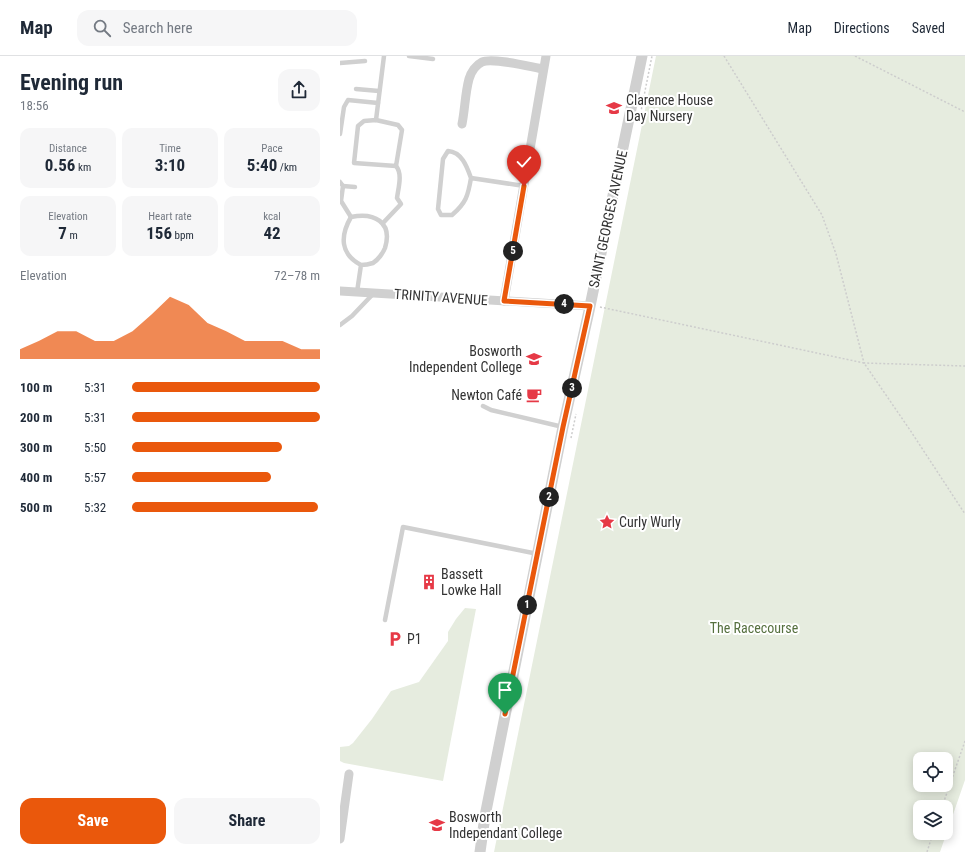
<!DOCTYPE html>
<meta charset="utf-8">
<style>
body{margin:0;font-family:"Roboto Condensed",sans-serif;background:#f6f6f7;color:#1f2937;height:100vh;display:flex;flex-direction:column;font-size:15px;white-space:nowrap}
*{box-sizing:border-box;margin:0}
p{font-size:13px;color:#747a83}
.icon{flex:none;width:22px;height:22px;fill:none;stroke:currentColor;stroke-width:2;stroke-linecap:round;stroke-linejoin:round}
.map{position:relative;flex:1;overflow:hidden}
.details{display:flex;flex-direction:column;background:#fff;width:340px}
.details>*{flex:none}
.controls{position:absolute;left:573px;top:696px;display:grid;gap:8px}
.controls a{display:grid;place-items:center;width:40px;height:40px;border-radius:8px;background:#fff;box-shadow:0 2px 10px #0003;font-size:20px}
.pin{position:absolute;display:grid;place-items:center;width:34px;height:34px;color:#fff;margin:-41px -17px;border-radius:50% 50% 50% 0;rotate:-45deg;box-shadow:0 0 4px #0007}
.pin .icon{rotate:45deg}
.km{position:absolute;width:20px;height:20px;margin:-10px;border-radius:50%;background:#222;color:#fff;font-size:11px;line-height:20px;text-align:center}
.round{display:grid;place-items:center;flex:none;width:42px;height:42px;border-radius:12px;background:#f6f6f7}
.overview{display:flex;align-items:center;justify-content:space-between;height:68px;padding:0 20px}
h1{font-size:22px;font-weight:700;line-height:30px}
.metrics{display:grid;grid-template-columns:repeat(3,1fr);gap:6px;height:68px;padding:4px 20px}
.metrics div{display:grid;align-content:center;border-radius:10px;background:#f6f6f7;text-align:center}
.metrics b{font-size:17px;font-weight:700}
.metrics small{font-size:11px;font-weight:400}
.metrics p{font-size:11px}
.chart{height:112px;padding:8px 20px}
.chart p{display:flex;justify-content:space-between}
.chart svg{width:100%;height:72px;margin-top:4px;fill:#ea580c;opacity:.7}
.cta{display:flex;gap:8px;margin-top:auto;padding:8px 20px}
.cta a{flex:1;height:46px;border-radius:12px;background:#ea580c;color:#fff;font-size:16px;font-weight:700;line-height:46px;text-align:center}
.cta a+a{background:#f6f6f7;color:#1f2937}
ul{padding:0 20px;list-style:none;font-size:13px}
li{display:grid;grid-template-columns:64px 48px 1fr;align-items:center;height:30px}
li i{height:10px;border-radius:5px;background:#ea580c}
header{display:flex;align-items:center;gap:24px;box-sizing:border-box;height:56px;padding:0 20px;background:#fff;border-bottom:1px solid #e0e1e3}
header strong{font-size:19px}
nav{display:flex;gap:22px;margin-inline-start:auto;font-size:14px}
.search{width:280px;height:36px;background:#f6f6f7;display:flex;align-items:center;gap:10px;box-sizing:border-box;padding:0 14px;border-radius:12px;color:#747a83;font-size:15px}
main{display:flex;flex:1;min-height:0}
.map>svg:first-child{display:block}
</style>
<header>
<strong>Map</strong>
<div class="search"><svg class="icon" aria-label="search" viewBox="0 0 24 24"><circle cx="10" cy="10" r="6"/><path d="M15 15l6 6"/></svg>Search here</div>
<nav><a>Map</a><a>Directions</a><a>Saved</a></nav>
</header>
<main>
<section class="details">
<div class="overview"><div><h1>Evening run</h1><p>18:56</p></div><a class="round"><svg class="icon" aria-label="share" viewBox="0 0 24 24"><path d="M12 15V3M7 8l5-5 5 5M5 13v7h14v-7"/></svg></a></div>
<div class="metrics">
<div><p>Distance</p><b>0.56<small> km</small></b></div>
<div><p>Time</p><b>3:10</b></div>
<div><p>Pace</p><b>5:40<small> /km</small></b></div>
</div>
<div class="metrics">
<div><p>Elevation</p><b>7<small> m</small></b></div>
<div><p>Heart rate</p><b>156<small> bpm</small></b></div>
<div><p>kcal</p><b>42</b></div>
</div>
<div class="chart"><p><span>Elevation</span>72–78 m</p>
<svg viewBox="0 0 160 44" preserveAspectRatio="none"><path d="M0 44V38L10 33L20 27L30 27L40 33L50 33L60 27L70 17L80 6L90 11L100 22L110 27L120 33L130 33L140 33L150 38L160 38V44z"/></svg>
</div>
<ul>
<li><b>100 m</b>5:31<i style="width:100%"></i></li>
<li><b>200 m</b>5:31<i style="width:100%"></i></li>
<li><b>300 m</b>5:50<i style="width:80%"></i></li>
<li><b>400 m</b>5:57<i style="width:74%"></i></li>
<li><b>500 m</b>5:32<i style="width:99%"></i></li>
</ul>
<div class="cta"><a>Save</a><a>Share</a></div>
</section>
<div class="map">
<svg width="625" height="796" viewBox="0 0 625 796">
<rect width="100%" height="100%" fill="#fff"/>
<g fill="#e6ecdf" fill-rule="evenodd">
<path d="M316 0H625V724L600 796H154ZM580 703H606V729H580ZM580 751H606V777H580Z"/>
<path d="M125 552 136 553 103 725 4 707 0 705V691L9 690 13 687 32 663 51 635 79 626 108 585V576L116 563Z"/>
</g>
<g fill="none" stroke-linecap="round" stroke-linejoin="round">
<g stroke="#cdcdcd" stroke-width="1.5" stroke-dasharray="2 2" stroke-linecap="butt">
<path d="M384 0 482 159 496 198 524 307 625 310"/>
<path d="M515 0 625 56"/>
<path d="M299 65 312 0"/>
<path d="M260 251 524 307 570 374 625 458"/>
<path d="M231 382 236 358"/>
<path d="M602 751 625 685"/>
<path d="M587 796 593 777"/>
</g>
<g stroke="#d0d0d0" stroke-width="4.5">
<path d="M69 0 93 3"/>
<path d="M0 7 25 5"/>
<path d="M16 33 39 35"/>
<path d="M36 64 58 69 62 74 56 110 14 107 18 70 24 65Z"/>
<path d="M36 64 44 0"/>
<path d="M0 78 4 51 8 44 38 47"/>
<path d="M131 122C127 111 122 96 108 95L103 103 98 153 101 159H112C126 147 128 140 131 122L184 130"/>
<path d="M0 126 3 130 1 145 11 161"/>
<path d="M3 130 15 131"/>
<path d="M43 167 61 148 57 142C58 133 63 118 56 110"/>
<path d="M17 236 21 209C0 198 0 180 11 161 34 156 53 166 45 192 43 197 38 204 33 207 30 208 24 209 21 209"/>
<path d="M0 269 12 260 33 238"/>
<path d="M143 350 151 354 223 371"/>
<path d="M45 564 63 471 198 498"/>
</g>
<g stroke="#d0d0d0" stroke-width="9">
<path d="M122 68C125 53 125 38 129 23 131 16 136 9 142 6 152 1 191 11 203 13"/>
<path d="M0 235 250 250"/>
<path d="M164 245 206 0"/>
<path d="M0 783 9 718"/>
</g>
<path stroke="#d0d0d0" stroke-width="11" d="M140 796 145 760 176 605 223 371 249 255 302 0"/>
</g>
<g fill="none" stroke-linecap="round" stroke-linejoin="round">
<defs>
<path id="route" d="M165 658 223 371 250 250 164 245 184 130"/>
</defs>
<use href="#route" stroke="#fff" stroke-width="8"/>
<use href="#route" stroke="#ea580c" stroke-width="5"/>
</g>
<defs>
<symbol id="school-bare" viewBox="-9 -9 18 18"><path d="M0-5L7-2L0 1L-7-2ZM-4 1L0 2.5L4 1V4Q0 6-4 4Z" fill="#e63946" stroke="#fff" stroke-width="2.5" paint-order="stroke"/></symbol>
<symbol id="university-bare" viewBox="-9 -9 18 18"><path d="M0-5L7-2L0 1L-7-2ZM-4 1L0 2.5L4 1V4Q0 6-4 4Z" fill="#e63946" stroke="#fff" stroke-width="2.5" paint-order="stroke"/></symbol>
<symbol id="cafe-bare" viewBox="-9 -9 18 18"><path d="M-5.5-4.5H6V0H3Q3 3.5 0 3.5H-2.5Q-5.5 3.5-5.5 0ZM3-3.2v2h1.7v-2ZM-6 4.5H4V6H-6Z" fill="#e63946" stroke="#fff" stroke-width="2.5" paint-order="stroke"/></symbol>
<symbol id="sight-bare" viewBox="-9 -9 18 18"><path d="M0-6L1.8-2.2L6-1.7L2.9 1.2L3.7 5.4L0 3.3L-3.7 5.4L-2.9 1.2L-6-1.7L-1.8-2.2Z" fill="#e63946" stroke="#fff" stroke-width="2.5" paint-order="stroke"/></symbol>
<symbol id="building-bare" viewBox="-9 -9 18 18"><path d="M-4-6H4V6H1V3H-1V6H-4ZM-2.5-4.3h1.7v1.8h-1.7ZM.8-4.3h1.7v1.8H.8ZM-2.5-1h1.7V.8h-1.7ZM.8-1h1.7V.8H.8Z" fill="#e63946" stroke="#fff" stroke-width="2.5" paint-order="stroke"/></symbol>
<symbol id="parking-bare" viewBox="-9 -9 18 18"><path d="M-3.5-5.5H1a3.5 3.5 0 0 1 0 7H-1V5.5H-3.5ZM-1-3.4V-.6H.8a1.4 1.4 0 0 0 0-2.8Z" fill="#e63946" stroke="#fff" stroke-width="2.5" paint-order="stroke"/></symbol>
</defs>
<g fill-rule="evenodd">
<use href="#school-bare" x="263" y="41" width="22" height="22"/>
<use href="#university-bare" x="183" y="292" width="22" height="22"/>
<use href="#cafe-bare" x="183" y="328" width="22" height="22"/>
<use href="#sight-bare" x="256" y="455" width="22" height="22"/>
<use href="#building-bare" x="78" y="515" width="22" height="22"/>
<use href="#parking-bare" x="44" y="572" width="22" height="22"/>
<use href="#school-bare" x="86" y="758" width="22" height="22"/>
</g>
<g text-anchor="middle" stroke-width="4" stroke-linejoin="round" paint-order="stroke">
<g font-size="14" fill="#333" stroke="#fff" text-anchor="start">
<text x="286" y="49">Clarence House<tspan x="286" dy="16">Day Nursery</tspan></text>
<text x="182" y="300" text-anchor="end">Bosworth<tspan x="182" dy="16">Independent College</tspan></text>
<text x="182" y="344" text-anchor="end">Newton Café</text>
<text x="279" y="471">Curly Wurly</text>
<text x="101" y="523">Bassett<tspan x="101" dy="16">Lowke Hall</tspan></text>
<text x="67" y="588">P1</text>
<text x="109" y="766">Bosworth<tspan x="109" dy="16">Independant College</tspan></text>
</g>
<g font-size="14" fill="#333" stroke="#fff">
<text transform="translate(268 163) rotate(-78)" y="5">SAINT GEORGES AVENUE</text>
<text transform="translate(101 241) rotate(4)" y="5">TRINITY AVENUE</text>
</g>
<g font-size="14" fill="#56703f" stroke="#fff">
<text x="414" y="577">The Racecourse</text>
</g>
</g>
</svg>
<div class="controls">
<a><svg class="icon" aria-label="locate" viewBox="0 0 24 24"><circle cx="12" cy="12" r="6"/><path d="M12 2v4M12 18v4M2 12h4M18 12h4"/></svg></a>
<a><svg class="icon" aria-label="layers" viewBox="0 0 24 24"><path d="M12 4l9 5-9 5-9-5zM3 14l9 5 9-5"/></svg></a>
</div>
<div class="pin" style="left:165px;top:658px;background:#1e9e55"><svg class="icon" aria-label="arrive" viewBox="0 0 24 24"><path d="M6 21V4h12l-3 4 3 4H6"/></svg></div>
<div class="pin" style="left:184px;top:130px;background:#d93025"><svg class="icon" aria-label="check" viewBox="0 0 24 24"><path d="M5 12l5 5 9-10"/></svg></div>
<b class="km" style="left:187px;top:549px">1</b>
<b class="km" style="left:209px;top:441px">2</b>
<b class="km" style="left:232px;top:332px">3</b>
<b class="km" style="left:224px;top:248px">4</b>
<b class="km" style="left:173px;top:195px">5</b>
</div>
</main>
